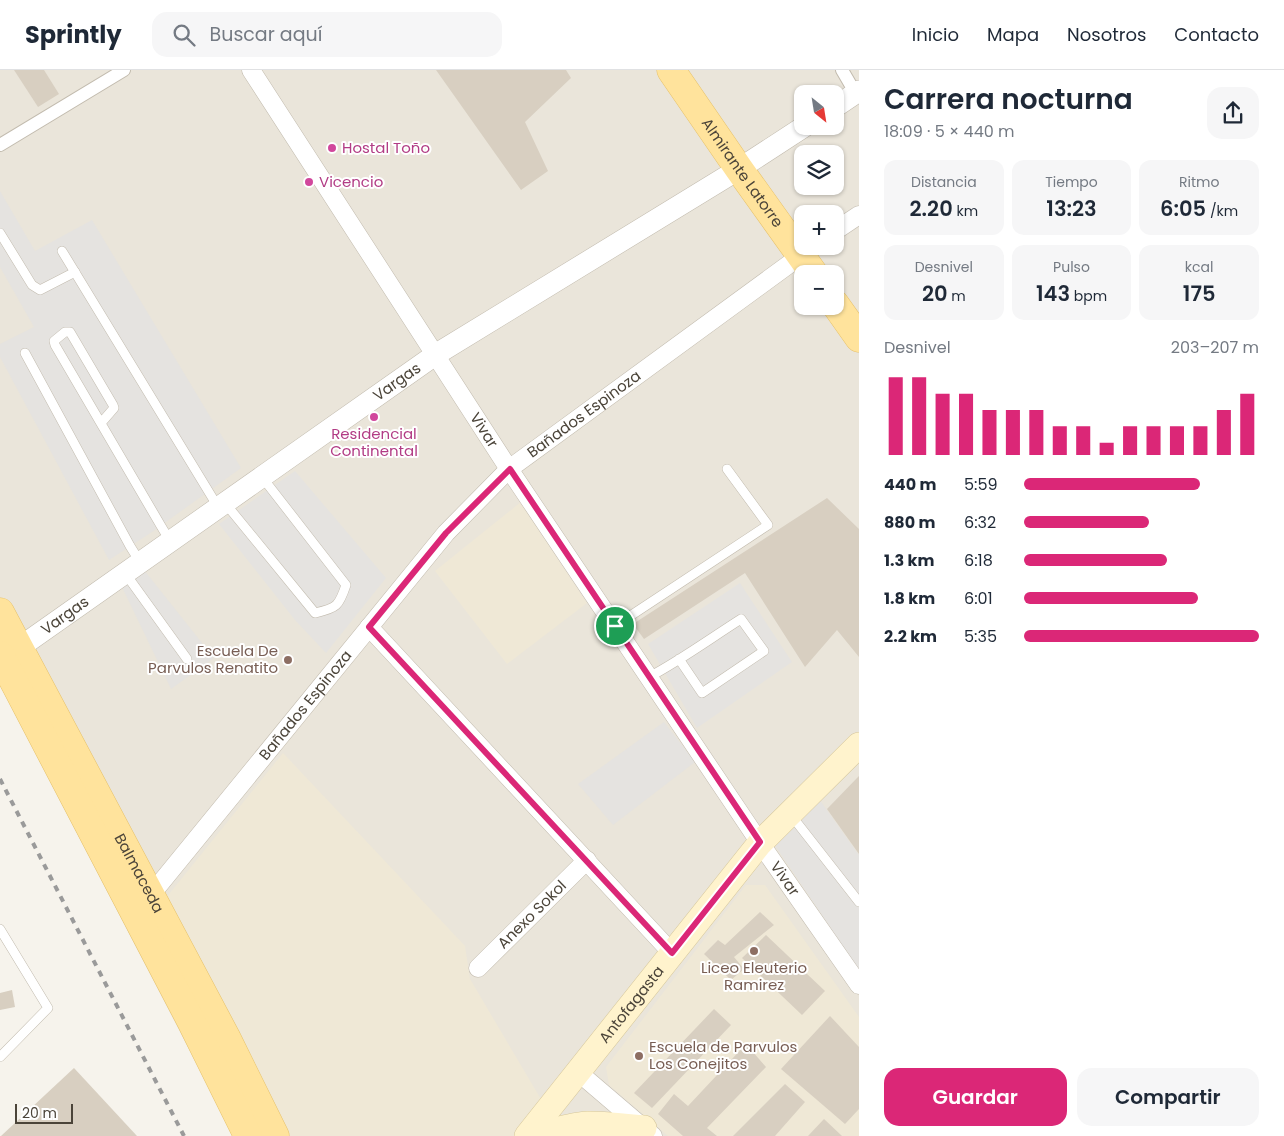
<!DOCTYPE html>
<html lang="es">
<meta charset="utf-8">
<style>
body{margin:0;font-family:Poppins,sans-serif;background:#f6f6f7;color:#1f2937;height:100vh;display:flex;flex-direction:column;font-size:19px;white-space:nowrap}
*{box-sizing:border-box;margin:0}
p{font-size:16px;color:#747a83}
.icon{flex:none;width:28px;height:28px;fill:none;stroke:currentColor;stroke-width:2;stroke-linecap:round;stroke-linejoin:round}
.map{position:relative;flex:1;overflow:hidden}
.panel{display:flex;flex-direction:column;background:#fff;width:425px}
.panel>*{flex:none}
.needle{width:32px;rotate:150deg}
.buttons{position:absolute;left:794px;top:15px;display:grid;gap:10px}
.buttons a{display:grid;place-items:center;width:50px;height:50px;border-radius:10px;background:#fff;box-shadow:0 1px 4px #0004;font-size:25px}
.scale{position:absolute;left:15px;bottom:12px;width:58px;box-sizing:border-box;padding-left:5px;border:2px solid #4b4439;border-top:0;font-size:14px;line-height:18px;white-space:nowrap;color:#4b4439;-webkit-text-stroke:4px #fff;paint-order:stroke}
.pin{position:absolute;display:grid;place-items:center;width:42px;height:42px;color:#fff;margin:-21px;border:2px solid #fff;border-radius:50%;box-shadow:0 1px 5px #0007}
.round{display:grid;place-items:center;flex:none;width:52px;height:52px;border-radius:15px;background:#f6f6f7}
.summary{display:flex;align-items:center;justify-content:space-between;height:85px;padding:0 25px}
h1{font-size:28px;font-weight:600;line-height:38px}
.figures{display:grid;grid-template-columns:repeat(3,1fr);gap:8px;height:85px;padding:5px 25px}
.figures div{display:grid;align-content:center;border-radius:12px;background:#f6f6f7;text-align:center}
.figures b{font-size:21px;font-weight:600}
.figures small{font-size:14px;font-weight:400}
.figures p{font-size:14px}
.chart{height:140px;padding:10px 25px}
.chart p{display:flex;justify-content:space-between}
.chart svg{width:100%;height:90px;margin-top:5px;stroke:#db2777;stroke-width:6}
.primary-button{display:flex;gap:10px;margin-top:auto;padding:10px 25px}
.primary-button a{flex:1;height:58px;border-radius:15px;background:#db2777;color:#fff;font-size:20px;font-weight:600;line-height:58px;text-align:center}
.primary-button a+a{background:#f6f6f7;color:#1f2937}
ul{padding:0 25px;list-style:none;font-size:16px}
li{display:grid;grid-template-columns:80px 60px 1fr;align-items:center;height:38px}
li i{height:12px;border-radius:6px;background:#db2777}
header{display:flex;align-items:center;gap:30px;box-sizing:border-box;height:70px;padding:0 25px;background:#fff;border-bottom:1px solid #e0e1e3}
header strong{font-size:24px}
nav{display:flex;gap:28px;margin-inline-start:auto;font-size:18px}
.search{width:350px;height:45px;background:#f6f6f7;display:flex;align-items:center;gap:12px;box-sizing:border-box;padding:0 18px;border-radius:15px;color:#747a83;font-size:19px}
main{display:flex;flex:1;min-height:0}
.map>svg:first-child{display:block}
</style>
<header>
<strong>Sprintly</strong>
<div class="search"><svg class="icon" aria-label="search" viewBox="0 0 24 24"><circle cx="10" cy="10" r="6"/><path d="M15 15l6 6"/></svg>Buscar aquí</div>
<nav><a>Inicio</a><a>Mapa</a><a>Nosotros</a><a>Contacto</a></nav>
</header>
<main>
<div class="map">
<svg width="859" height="1066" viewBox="0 0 859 1066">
<rect width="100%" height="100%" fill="#f6f3ec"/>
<path fill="#eae5da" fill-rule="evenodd" d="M0 0H859V1066H234L0 615ZM802 24H835V56H802ZM802 84H835V116H802ZM802 144H835V176H802ZM802 204H835V236H802Z"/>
<g fill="#efe8d6">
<path d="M521 432 587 533 507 594 435 501Z"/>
<path d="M283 683 465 876 470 909 542 1031 515 1066H279L157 839Z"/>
<path d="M746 815H765L859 947V1066H668L609 1015 606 997Z"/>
</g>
<g fill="#e5e3e0">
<path d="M0 121 35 181 92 150 241 398 152 462 109 490 0 287V274L34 257 0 197Z"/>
<path d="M295 401 386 508 326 583 295 550 219 454Z"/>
<path d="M144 500 214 588 171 619 121 515Z"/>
<path d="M740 513 792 592 697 658 648 574Z"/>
<path d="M664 652 695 692 613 755 578 714Z"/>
<path d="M819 729 859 785V900L774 774Z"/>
</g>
<g fill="#d8cfc1">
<path d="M14 0H44L59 24 38 37Z"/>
<path d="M436 0H566L571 8 525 52 548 101 521 120Z"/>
<path d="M827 428 859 459V587L837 560 805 597 745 503 644 569 633 554Z"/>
<path d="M859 706V784L827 739Z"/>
<path d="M760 842 774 855 734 887 744 899 731 910 704 884 718 870 725 875Z"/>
<path d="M766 865 825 921 802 945 742 888Z"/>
<path d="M12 920 15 937 0 940V923Z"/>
<path d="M714 939 731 955 652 1038 634 1023Z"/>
<path d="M830 946 859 977V1039L845 1054 781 999Z"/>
<path d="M746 974 766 997 707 1058 717 1066H683L658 1044 674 1024 688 1036Z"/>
<path d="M74 998 137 1066H1Z"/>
<path d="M785 1014 805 1032 775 1066H733Z"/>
<path d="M824 1049 842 1066H808Z"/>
</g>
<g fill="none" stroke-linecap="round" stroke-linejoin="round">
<defs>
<g id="service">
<path d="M0 163 32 215 40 220 75 202"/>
<path d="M62 181 218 437"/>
<path d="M25 283 130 476 140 492"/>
<path d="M101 353 114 338 113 335 70 262H65L54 271 55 275 161 456 170 471"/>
<path d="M225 433 315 543C337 538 339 536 346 515L262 407"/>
<path d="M125 503 187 589"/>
<path d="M615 556 768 455 727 399"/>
<path d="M649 607C681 590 711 568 741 549L764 581 702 623 679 589"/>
<path d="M791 745 859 832"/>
<path d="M0 859 48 938 0 987"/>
</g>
<g id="pedestrian">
<path d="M842 0 856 24"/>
<path d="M0 75 124 0"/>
</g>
<g id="minor">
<path id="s1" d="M251 0 509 399 760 773 859 915"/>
<path d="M835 161 859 145"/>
<path d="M369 557 672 883"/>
<path id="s2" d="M145 832 446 463 509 399 814 176"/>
<path id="s3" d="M478 898 587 790"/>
<path d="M578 1002 653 1066"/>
</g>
<g id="tertiary">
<path d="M835 37 859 21"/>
<path id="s4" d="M6 587 435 285 739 99 805 56"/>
</g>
<g id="secondary">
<path id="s5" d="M527 1066 760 773 859 675"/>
<path d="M534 1066C552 1061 570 1055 588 1054 607 1054 625 1056 644 1058"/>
</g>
<g id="primary">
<path id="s6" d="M671 0 739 99 814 204"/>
<path d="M835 234 859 268"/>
<path id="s7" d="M0 542 226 967 275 1066"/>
<path d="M0 585 191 951 248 1066"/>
</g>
</defs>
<use href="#service" stroke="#c2bbae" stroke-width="10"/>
<use href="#pedestrian" stroke="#c2bbae" stroke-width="14"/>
<use href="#minor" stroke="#c2bbae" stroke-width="19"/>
<use href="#tertiary" stroke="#c2bbae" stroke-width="22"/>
<use href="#secondary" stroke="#d6c79b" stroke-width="26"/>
<use href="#primary" stroke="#e6c16a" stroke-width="29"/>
<use href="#service" stroke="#fff" stroke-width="9"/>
<use href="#pedestrian" stroke="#fff" stroke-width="12"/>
<use href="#minor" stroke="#fff" stroke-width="18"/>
<use href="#tertiary" stroke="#fff" stroke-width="21"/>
<use href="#secondary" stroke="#fff3cd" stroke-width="25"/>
<use href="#primary" stroke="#ffe39c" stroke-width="28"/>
<path stroke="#9a9a9a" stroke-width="4" stroke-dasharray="6 6" stroke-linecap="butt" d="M0 709 184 1066"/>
</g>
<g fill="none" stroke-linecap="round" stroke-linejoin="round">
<defs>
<path id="route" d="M510 399 760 772 672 883 369 557 446 463Z"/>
</defs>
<use href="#route" stroke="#fff" stroke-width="10"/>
<use href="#route" stroke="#db2777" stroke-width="6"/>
</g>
<g fill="#d1479c" stroke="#fff" stroke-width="2">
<circle cx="332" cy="78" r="5"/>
<circle cx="309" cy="112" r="5"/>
<circle cx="374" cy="347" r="5"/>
</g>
<g fill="#8d6e63" stroke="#fff" stroke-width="2">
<circle cx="288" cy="590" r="5"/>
<circle cx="754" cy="881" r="5"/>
<circle cx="639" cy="986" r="5"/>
</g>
<g text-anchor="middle" stroke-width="4" stroke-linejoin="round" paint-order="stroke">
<g font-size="15" fill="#b23c85" stroke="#fff" text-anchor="start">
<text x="342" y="83">Hostal Toño</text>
<text x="319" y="117">Vicencio</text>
<text x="374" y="369" text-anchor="middle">Residencial<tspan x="374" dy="17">Continental</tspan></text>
</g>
<g font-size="15" fill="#4b4439" stroke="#fff">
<text dy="5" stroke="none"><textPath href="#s6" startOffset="125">Almirante Latorre</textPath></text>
<text dy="5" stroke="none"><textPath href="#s4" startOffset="478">Vargas</textPath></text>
<text dy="5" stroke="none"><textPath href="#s2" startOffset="659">Bañados Espinoza</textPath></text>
<text dy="5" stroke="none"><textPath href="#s1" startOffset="429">Vivar</textPath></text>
<text dy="5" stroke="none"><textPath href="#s4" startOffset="72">Vargas</textPath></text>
<text dy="5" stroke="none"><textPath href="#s2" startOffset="254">Bañados Espinoza</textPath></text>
<text dy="5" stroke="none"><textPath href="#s7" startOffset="296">Balmaceda</textPath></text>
<text dy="5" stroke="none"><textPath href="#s1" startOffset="969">Vivar</textPath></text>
<text dy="5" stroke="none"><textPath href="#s3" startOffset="76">Anexo Sokol</textPath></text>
<text dy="5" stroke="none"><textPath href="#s5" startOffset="168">Antofagasta</textPath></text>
</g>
<g font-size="15" fill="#785e54" stroke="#fff" text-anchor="end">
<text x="278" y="586">Escuela De<tspan x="278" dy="17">Parvulos Renatito</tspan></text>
<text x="754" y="903" text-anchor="middle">Liceo Eleuterio<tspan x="754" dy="17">Ramirez</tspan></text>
<text x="649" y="982" text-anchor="start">Escuela de Parvulos<tspan x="649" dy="17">Los Conejitos</tspan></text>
</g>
</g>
</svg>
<div class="buttons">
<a><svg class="needle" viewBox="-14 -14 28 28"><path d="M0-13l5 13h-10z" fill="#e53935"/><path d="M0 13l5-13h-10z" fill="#747a83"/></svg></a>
<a><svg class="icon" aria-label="layers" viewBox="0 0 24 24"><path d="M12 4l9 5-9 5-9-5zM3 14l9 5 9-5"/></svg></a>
<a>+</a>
<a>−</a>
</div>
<div class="scale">20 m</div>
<div class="pin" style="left:615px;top:556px;background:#1e9e55"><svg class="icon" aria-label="arrive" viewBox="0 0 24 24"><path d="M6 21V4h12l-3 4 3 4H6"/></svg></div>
</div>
<section class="panel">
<div class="summary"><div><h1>Carrera nocturna</h1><p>18:09 · 5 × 440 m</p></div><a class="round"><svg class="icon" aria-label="share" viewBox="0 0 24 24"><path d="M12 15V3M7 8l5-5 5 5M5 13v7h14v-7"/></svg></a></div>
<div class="figures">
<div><p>Distancia</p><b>2.20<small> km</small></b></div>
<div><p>Tiempo</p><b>13:23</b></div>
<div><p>Ritmo</p><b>6:05<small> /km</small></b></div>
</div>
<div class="figures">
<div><p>Desnivel</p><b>20<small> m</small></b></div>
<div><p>Pulso</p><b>143<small> bpm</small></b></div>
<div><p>kcal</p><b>175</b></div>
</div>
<div class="chart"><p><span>Desnivel</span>203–207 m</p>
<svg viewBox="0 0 160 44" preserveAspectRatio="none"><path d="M5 44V6M15 44V6M25 44V14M35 44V14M45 44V22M55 44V22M65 44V22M75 44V30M85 44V30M95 44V38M105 44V30M115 44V30M125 44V30M135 44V30M145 44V22M155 44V14"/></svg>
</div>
<ul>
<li><b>440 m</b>5:59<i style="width:75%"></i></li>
<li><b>880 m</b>6:32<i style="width:53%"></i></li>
<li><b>1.3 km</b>6:18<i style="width:61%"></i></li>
<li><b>1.8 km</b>6:01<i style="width:74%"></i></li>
<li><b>2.2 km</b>5:35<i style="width:100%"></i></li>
</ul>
<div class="primary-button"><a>Guardar</a><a>Compartir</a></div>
</section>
</main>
